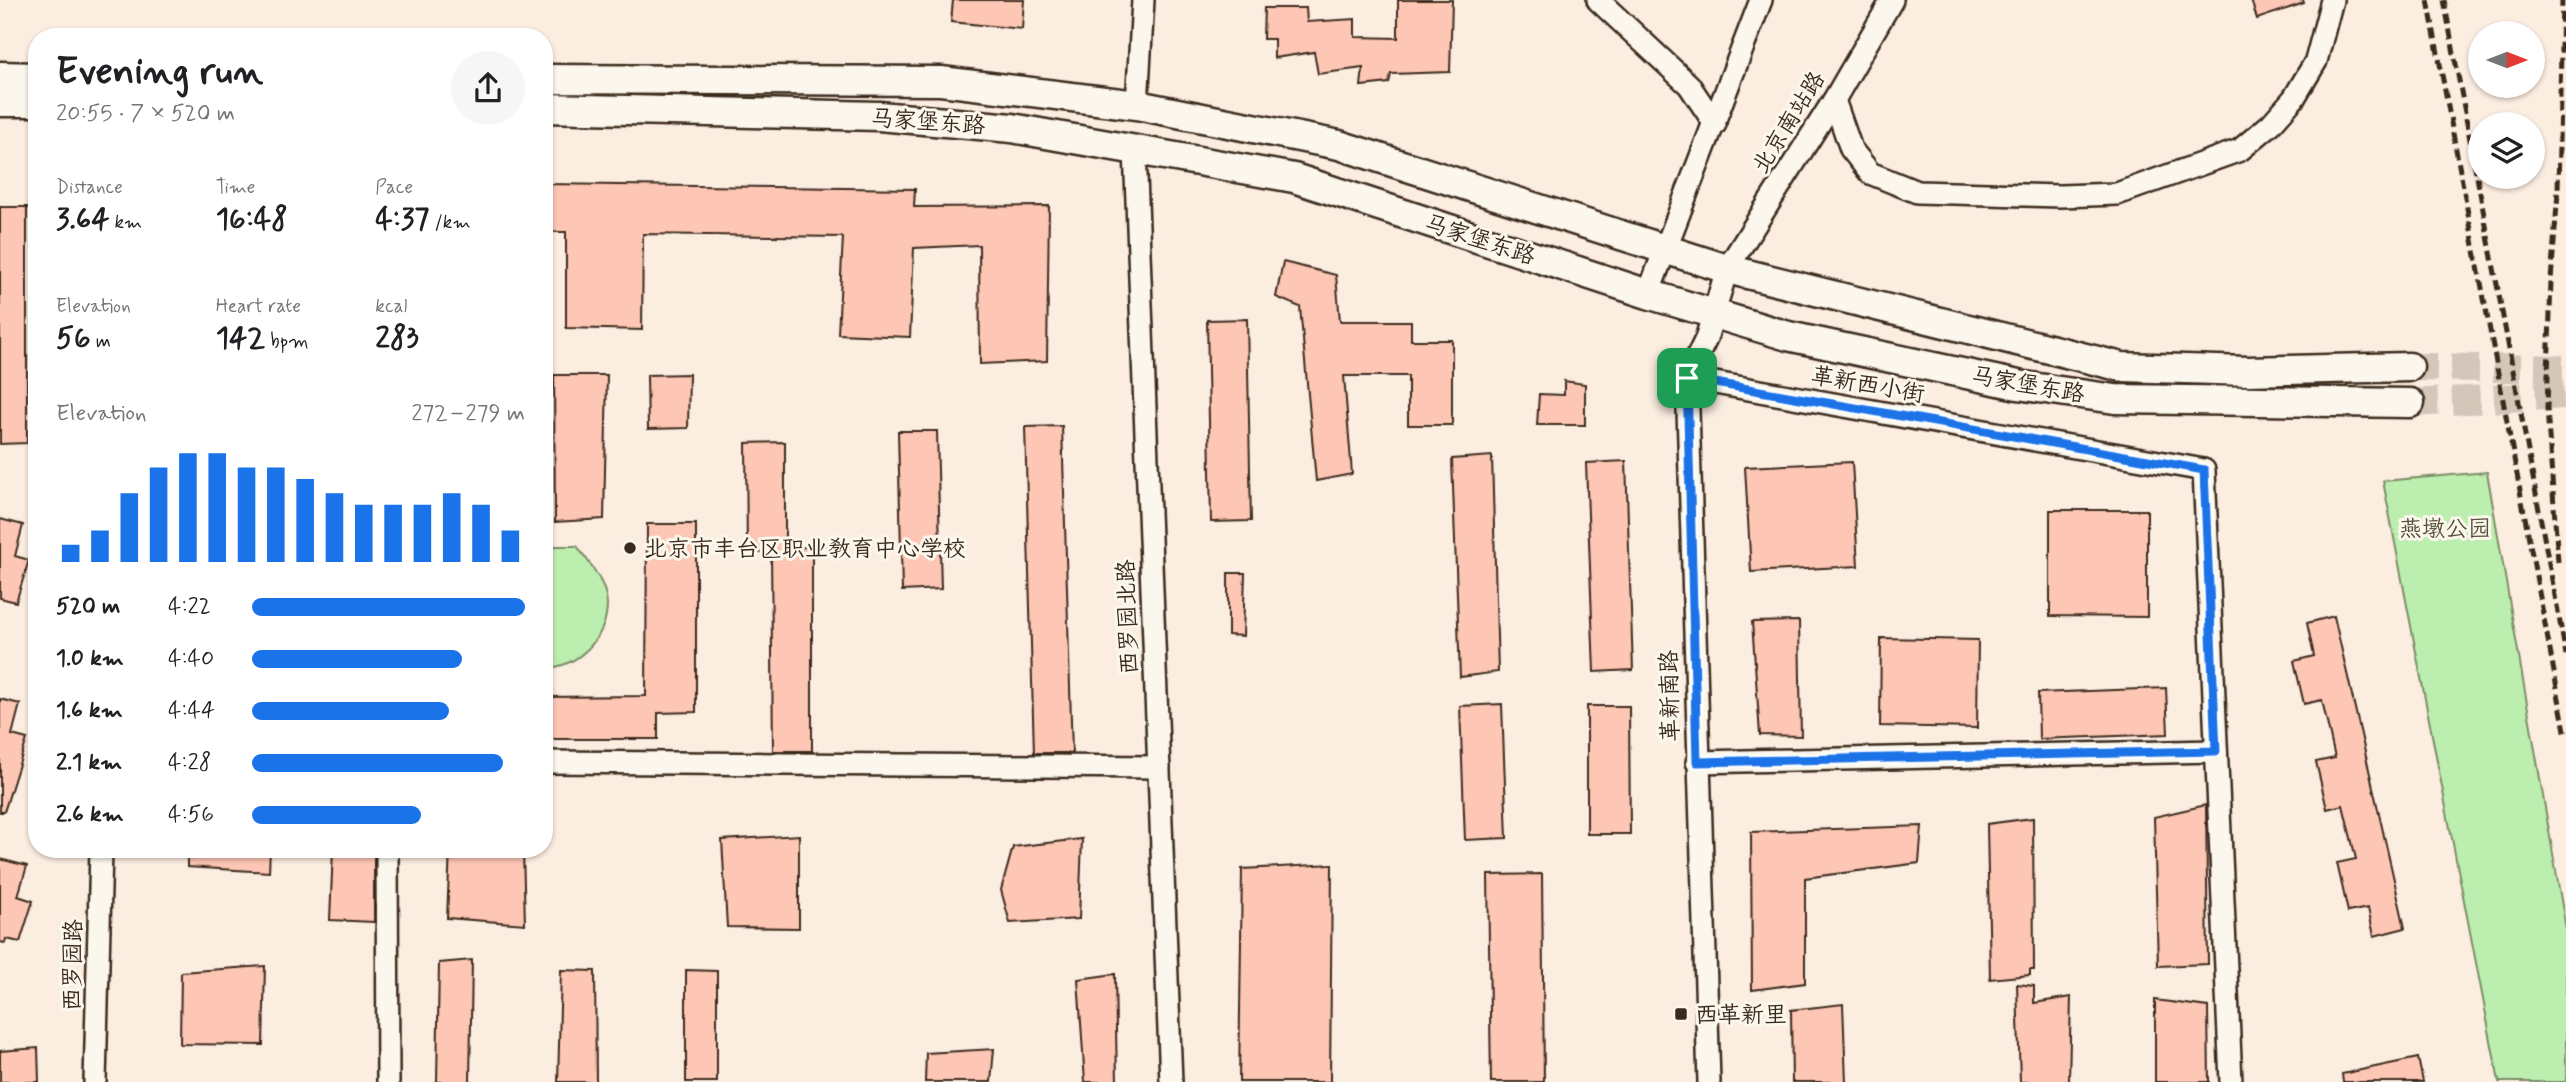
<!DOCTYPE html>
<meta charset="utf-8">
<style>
body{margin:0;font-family:Mynerve,"LXGW WenKai TC",sans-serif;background:#f6f6f6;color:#202124;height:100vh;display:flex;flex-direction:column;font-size:26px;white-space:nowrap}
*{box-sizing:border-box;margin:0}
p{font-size:23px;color:#757577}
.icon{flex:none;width:38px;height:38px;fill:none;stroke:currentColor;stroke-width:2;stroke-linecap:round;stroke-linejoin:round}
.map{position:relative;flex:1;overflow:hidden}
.drawer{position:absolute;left:28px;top:28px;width:525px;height:830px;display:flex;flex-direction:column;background:#fff;border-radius:28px;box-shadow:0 2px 5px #0004}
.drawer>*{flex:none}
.needle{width:46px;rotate:90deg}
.controls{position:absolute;left:2468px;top:21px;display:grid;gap:14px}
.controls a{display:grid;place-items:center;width:77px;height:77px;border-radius:50%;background:#fff;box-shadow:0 2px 5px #0004;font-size:35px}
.pin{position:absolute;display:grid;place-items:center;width:60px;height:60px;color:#fff;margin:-30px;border-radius:14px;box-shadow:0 4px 10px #0006}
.round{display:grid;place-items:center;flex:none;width:74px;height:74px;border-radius:37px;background:#f6f6f6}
.overview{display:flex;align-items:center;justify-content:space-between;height:119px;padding:0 28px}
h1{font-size:38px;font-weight:700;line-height:52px}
.figures{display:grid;grid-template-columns:repeat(3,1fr);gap:10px;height:119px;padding:7px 28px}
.figures div{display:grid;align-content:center}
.figures b{font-size:30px;font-weight:700}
.figures small{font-size:19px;font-weight:400}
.figures p{font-size:19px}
.chart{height:196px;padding:14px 28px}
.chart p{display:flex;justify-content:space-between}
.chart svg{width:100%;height:126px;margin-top:7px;stroke:#1a73e8;stroke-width:6}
ul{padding:0 28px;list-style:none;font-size:23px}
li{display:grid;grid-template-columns:112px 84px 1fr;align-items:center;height:52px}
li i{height:18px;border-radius:9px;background:#1a73e8}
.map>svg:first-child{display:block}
</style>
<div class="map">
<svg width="2566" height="1082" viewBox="0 0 2566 1082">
<rect width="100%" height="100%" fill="#fcede1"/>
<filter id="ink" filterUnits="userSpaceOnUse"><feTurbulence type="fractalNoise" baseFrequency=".0143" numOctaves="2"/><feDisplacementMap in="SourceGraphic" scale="14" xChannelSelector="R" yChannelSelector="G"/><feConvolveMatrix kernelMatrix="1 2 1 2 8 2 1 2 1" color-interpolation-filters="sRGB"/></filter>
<g filter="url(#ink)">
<g fill="#bceeaf" stroke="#7c8c66" stroke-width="2">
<path d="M2487 472 2566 929V1082H2499L2383 481Z"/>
<path d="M544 546H577C589 563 606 582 607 604 607 638 577 668 544 668Z"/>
</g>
<g fill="#fec6b4" stroke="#3b2a1e" stroke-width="2">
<path d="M953 0H1024L1022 29 951 22Z"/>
<path d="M1398 0H1452L1450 72 1391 74 1389 83 1361 86 1363 68 1318 74 1314 52 1274 58V39H1263L1264 8H1306L1307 22 1355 19V37L1398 38Z"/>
<path d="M2251 0H2303L2304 3 2257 19Z"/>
<path d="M544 184 915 189 914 207 1049 206 1047 361 980 364 979 245 914 248 910 337 838 334 843 237 643 234 642 330 566 328V232H544Z"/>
<path d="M0 207H27V443L0 444Z"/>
<path d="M1283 262 1336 275 1340 321H1411V340H1452V425H1408V376H1344L1352 474 1316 481 1300 307 1276 297Z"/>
<path d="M1247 319 1251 521 1211 522 1207 320Z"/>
<path d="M689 374 688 428 648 429 647 375Z"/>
<path d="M554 375H607L604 519 555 522Z"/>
<path d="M1564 381 1585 384V425H1537L1539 394 1564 395Z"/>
<path d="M1062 426 1072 753H1034L1025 427Z"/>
<path d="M898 431H937L941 589 902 591Z"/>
<path d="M785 442V548L812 547V751H773L771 552 747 553 746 443Z"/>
<path d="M1492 456 1498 672 1460 677 1452 459Z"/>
<path d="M1626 461 1633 670 1594 672 1586 463Z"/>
<path d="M1852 462 1858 566 1751 572 1745 467Z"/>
<path d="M2050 510H2147V617L2050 616Z"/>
<path d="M0 519 23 525 15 556 29 560 16 602 0 598Z"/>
<path d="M647 524H696V712L658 713V739H544V697L646 696Z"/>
<path d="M1228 573H1245L1243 636 1228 635Z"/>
<path d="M2334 616 2405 928 2374 936 2368 908 2348 912 2337 863 2356 859 2343 805 2327 809 2316 762 2335 758 2322 700 2304 704 2294 661 2314 656 2307 623Z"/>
<path d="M1799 621 1801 736 1760 735 1752 622Z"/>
<path d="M1881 638 1978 640 1977 728 1880 726Z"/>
<path d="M2166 688 2168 734 2039 739 2038 693Z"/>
<path d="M0 699 20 704 12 735 27 739 4 812H0Z"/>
<path d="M1502 704 1507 838 1465 840 1460 706Z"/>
<path d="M1587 706H1629L1630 834H1587Z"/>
<path d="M2206 805 2208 964 2158 966 2154 817Z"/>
<path d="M2033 818 2034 970H2030V975L1990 979 1987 824Z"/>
<path d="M1922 826 1919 863 1805 878V983L1752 990 1751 832Z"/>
<path d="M799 835V928L727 927 722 840Z"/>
<path d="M1082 839 1079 919 1010 923 1001 890 1013 847Z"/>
<path d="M187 849H270L269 872 187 867Z"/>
<path d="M333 849H374V922L330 920Z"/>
<path d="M450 849H523L525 924 447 918Z"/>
<path d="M0 859 27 866 18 896 33 901 20 942 6 939 5 943 0 942Z"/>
<path d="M1332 864 1330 1082H1239L1242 869Z"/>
<path d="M1542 874 1544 1082H1491L1488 875Z"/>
<path d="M472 960 470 1082H437L439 963Z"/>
<path d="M265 966 263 1045 180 1044 181 972Z"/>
<path d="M561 970 595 971 596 1082H558Z"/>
<path d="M686 970 717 971V1082H686Z"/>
<path d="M1115 974 1117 1082H1085L1078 979Z"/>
<path d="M2017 984 2034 986V1003L2071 997 2069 1082H2020Z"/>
<path d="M2155 1000 2208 1007 2209 1082H2155Z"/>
<path d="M1843 1004 1846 1082H1792L1791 1010Z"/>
<path d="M38 1048 39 1082H0V1051Z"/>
<path d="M994 1049 991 1082H925L926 1053Z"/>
<path d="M2418 1058 2423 1082H2343L2342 1074Z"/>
</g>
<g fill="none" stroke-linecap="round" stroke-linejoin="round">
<g stroke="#d5c6ba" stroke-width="28" stroke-dasharray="28 14" stroke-linecap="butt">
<path d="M2409 367 2566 369"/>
<path d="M2410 403 2566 395"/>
</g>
<defs>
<g id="minor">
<path d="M1598 0 1689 85 1715 124"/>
<path d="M1834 100 1851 149 1870 173 1917 192 2060 196 2117 194 2240 150 2271 124 2294 98 2316 61 2332 0"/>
<path d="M1137 105 1143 0"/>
<path d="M1135 149 1171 1082"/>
<path d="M1648 294 1761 0"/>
<path d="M1687 378 2204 470 2231 1082"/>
<path d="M544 762 1159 767"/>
<path d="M1697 762 2216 751"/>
<path d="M387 849 388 1082"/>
<path d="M95 1082 101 849"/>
<path d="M1709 1082 1687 378 1706 339 1727 269 1834 100 1892 0"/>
</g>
<g id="major">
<path d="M0 76 37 77"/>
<path d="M544 79 941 81 1137 105 1339 145 1727 269 2122 367 2248 371 2409 367"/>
<path d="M0 102H37"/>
<path d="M544 108 879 116 1012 128 1294 178 1648 294 1788 336 2018 385 2115 399 2410 403"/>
</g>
</defs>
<use href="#minor" stroke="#3b2a1e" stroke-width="26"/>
<use href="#major" stroke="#3b2a1e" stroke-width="33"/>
<use href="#minor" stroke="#fbf7ec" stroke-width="21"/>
<use href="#major" stroke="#fbf7ec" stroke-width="28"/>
<g stroke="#3b2a1e" stroke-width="5" stroke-dasharray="10 5" stroke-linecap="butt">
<path d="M2428 0 2566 736"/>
<path d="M2444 0 2566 655"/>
<path d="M2558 562 2547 408 2551 280 2558 192 2562 0"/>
</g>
</g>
</g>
<g fill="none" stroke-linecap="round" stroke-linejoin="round" filter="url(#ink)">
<defs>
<path id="route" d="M1687 378 2204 470 2216 751 1697 762Z"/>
</defs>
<use href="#route" stroke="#fff" stroke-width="14"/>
<use href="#route" stroke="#1a73e8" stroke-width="9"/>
</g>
<g fill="#3b2a1e" stroke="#fbf7ec" stroke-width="2.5">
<circle cx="630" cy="548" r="7"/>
<rect x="1674" y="1007" width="14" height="14" rx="3.5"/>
</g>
<g text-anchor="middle" stroke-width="6" stroke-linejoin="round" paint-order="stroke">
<g font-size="23" fill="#3b2a1e" stroke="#fbf7ec">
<text transform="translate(928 121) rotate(4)" y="8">马家堡东路</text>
<text transform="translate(1788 122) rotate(-58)" y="8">北京南站路</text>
<text transform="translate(1480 239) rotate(18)" y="8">马家堡东路</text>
<text transform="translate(1868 384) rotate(10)" y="8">革新西小街</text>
<text transform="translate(2028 384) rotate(10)" y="8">马家堡东路</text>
<text transform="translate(1127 617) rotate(-92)" y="8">西罗园北路</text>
<text transform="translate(1669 696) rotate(-91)" y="8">革新南路</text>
<text transform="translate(72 965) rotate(-89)" y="8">西罗园路</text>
</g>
<g font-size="23" fill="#55513b" stroke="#fbf7ec">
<text x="2445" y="536">燕墩公园</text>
</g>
<g font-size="23" fill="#3b2a1e" stroke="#fbf7ec" text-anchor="start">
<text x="644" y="556">北京市丰台区职业教育中心学校</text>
<text x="1695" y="1022">西革新里</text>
</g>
</g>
</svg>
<div class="controls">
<a><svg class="needle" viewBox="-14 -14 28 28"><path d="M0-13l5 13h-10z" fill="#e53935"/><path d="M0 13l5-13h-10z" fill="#757577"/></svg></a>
<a><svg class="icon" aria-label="layers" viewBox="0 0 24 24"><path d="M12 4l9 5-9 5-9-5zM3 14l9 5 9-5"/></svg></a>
</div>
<div class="pin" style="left:1687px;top:378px;background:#1e9e55"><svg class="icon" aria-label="arrive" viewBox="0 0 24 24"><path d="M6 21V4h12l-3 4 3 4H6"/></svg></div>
<section class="drawer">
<div class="overview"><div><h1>Evening run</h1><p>20:55 · 7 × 520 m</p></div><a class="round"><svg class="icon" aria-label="share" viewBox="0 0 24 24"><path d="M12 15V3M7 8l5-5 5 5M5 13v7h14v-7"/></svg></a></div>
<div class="figures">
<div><p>Distance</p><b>3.64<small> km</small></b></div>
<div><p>Time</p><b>16:48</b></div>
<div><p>Pace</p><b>4:37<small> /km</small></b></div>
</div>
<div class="figures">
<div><p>Elevation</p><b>56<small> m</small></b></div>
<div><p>Heart rate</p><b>142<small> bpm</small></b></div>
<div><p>kcal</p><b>283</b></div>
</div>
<div class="chart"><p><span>Elevation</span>272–279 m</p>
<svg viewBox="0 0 160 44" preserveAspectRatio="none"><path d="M5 44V38M15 44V33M25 44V20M35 44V11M45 44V6M55 44V6M65 44V11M75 44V11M85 44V15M95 44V20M105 44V24M115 44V24M125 44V24M135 44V20M145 44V24M155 44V33"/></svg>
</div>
<ul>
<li><b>520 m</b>4:22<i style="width:100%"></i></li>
<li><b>1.0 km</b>4:40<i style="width:77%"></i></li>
<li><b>1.6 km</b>4:44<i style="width:72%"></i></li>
<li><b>2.1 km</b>4:28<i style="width:92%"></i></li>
<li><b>2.6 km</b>4:56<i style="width:62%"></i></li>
</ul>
</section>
</div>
